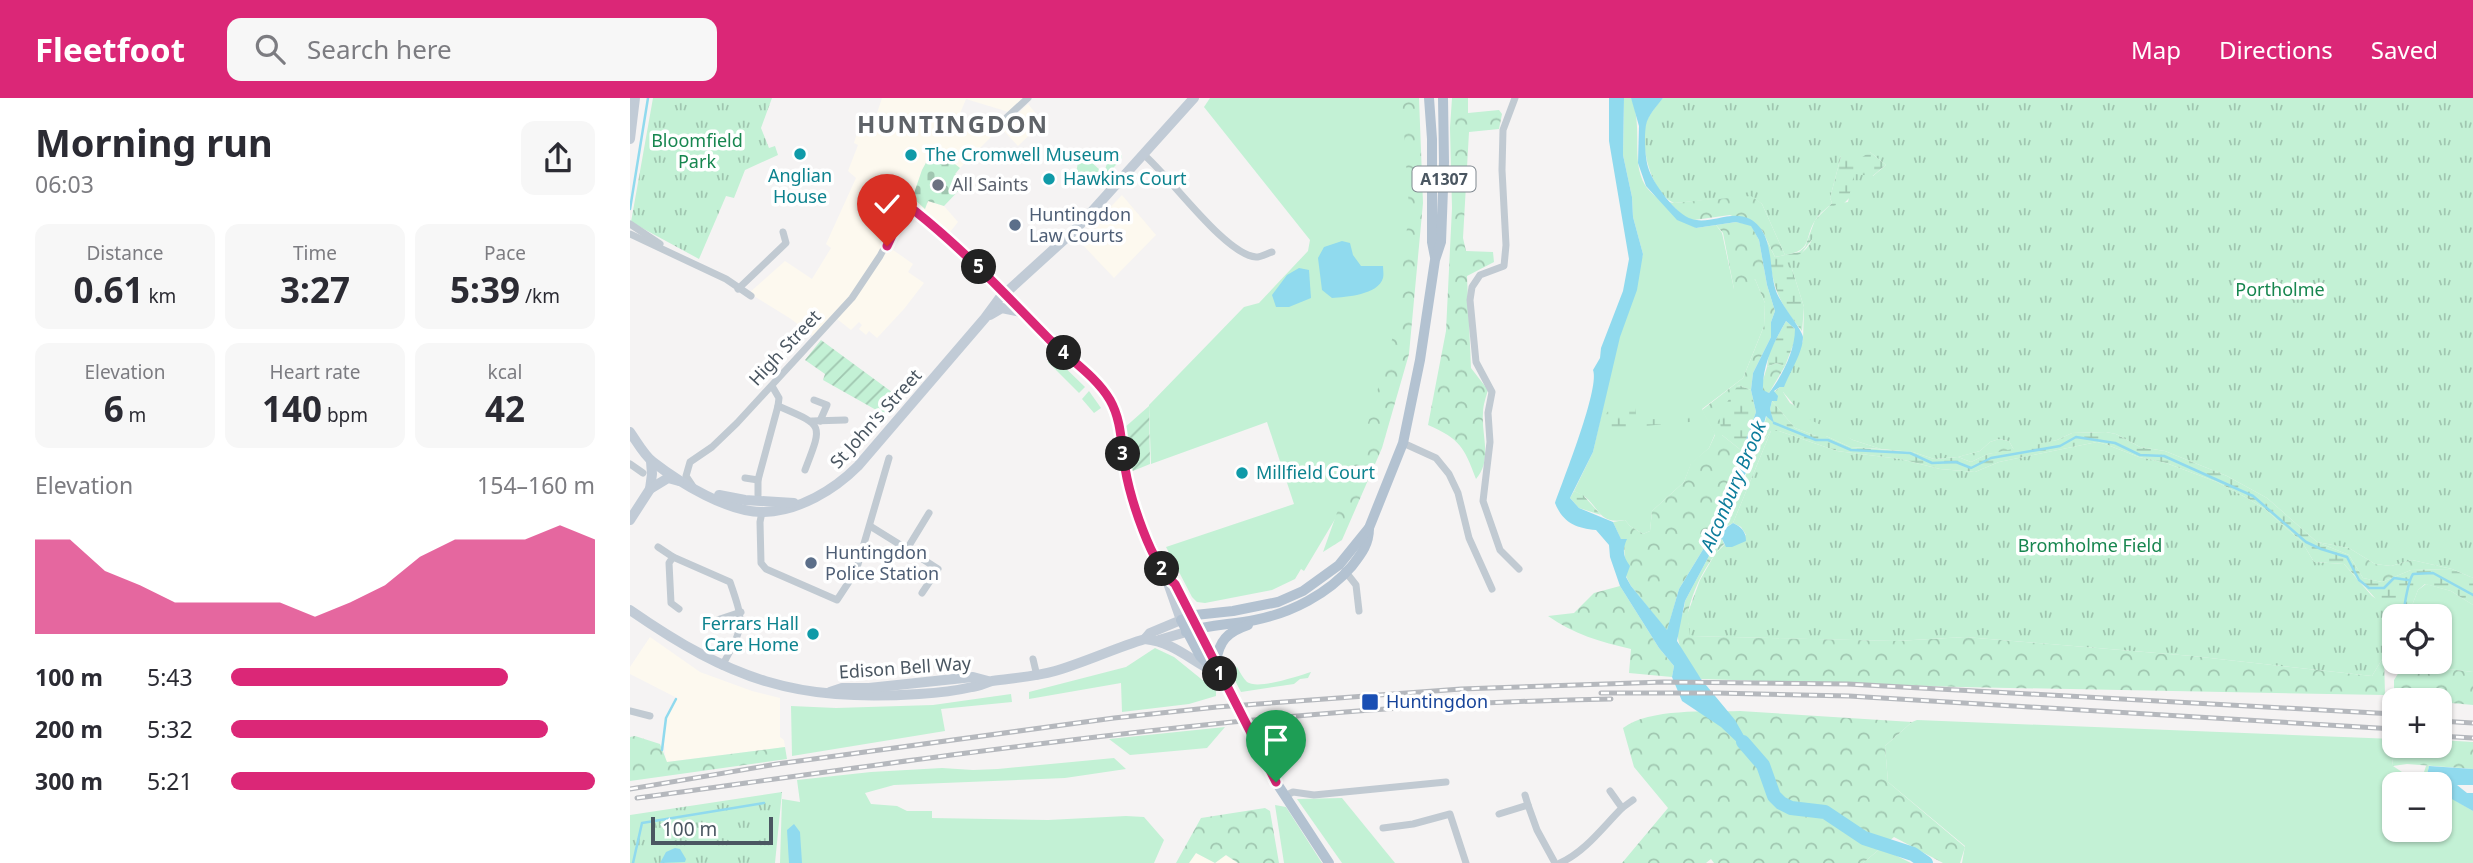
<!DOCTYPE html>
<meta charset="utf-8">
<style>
body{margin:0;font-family:"Noto Sans",sans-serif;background:#f7f7f7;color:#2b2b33;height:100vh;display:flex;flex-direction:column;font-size:26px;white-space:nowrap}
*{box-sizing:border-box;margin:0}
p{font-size:23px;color:#7c7c81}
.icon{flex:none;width:38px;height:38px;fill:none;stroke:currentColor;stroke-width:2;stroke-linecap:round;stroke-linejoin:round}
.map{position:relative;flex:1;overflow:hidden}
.side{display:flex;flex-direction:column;background:#fff;width:630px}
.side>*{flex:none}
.fabs{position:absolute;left:1752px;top:506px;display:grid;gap:14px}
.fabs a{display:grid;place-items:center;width:70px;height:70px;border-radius:14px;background:#fff;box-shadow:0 2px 5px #0004;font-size:35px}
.scale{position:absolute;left:21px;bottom:18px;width:122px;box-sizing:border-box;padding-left:7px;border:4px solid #4a5661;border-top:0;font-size:19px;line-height:24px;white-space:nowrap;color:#4a5661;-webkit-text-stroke:5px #fff;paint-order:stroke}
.pin{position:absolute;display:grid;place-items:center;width:60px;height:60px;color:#fff;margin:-72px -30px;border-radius:50% 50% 50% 0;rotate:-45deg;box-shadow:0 0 7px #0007}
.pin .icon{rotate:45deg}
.km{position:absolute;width:35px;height:35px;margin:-18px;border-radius:50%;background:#222;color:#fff;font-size:19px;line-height:35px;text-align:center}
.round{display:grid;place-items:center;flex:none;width:74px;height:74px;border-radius:14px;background:#f7f7f7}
.overview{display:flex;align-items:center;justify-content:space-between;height:119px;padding:0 35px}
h1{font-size:38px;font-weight:700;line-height:52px}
.figures{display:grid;grid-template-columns:repeat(3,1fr);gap:10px;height:119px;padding:7px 35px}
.figures div{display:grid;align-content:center;border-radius:14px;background:#f7f7f7;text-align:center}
.figures b{font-size:35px;font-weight:700}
.figures small{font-size:19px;font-weight:400}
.figures p{font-size:19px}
.chart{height:196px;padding:14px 35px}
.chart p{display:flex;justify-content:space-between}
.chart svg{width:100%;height:126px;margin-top:7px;fill:#db2777;opacity:.7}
ul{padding:0 35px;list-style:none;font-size:23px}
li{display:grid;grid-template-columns:112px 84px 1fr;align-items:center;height:52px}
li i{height:18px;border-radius:9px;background:#db2777}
header{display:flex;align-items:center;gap:42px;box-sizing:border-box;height:98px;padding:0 35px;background:#db2777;color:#fff}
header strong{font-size:33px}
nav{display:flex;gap:38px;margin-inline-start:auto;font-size:24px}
.search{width:490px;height:63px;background:#f7f7f7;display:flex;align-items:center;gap:18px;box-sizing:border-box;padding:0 24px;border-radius:14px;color:#7c7c81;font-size:26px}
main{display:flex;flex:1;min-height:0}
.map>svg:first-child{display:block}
</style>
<header>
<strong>Fleetfoot</strong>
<div class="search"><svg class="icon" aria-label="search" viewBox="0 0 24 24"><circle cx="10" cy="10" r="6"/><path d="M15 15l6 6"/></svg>Search here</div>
<nav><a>Map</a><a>Directions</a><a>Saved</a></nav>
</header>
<main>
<section class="side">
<div class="overview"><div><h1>Morning run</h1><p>06:03</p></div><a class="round"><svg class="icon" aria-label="share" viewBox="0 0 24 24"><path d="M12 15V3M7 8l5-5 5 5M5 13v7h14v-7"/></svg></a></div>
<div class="figures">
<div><p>Distance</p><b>0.61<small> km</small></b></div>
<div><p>Time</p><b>3:27</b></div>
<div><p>Pace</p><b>5:39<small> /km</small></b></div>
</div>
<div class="figures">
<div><p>Elevation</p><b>6<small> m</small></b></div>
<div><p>Heart rate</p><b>140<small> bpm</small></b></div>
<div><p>kcal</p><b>42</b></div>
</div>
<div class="chart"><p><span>Elevation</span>154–160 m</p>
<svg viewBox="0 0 160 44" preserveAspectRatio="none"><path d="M0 44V11L10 11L20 22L30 27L40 33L50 33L60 33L70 33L80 38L90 33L100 27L110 17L120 11L130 11L140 11L150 6L160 11V44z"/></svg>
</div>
<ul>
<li><b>100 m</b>5:43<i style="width:76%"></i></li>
<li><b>200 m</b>5:32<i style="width:87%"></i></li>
<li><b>300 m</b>5:21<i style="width:100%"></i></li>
</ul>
</section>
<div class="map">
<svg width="1843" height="765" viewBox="0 0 1843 765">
<defs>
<pattern id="forest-crowns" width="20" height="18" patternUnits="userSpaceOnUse" patternTransform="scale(1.75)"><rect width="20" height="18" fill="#c3f1d5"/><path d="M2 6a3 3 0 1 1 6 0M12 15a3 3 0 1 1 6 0" fill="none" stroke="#a0c6b0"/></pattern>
<pattern id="wetland-marsh" width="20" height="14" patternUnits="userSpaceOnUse" patternTransform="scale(1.75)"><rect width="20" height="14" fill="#c3f1d5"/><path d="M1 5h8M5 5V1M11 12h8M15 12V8" fill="none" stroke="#a0c6b0"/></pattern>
<pattern id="cemetery-stones" width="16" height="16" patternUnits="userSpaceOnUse" patternTransform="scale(1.75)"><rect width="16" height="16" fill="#c3f1d5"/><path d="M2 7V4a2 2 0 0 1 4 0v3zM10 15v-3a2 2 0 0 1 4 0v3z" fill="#a0c6b0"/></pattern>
<pattern id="park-tufts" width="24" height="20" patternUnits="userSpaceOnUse" patternTransform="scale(1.75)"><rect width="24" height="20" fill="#c3f1d5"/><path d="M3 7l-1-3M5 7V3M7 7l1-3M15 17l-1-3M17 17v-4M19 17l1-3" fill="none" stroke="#a0c6b0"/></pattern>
<pattern id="garden-furrows" width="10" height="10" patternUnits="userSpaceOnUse" patternTransform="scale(1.75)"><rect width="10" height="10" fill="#c3f1d5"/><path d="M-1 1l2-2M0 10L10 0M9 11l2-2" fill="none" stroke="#a0c6b0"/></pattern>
</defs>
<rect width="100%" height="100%" fill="#f5f3f3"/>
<g fill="#fdf9ef">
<path d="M252 0H398L382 15 336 1 329 18 335 21 334 23 346 28 347 24 367 33 330 70 303 51 292 72 284 97 295 110 298 103 314 108 328 124 316 139 287 112 276 110 256 147 283 166 278 174 294 185 274 211 247 240 239 233 236 237 229 231 232 227 229 224 221 232 207 221 184 239 161 221 119 195 155 163 182 181 201 150 196 146 226 80 218 73 228 47 224 45 230 25 242 30Z"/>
<path d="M398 6 413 24 388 48 372 31Z"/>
<path d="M492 97 526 137 484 180 448 142Z"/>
<path d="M20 539 70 574 122 593 150 600V639L154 642 155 649 36 664 34 646 36 620 47 600 0 576V569Z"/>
<path d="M566 755 585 765 595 757 608 765H559Z"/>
</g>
<g fill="#c3f1d5">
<path d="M580 0H785L791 105 741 361 674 473 671 471 665 481 642 492 575 505 567 504 562 499 536 449 664 406 637 324 521 366 519 307 614 209 629 205 678 153 680 142 574 9Z"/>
<path d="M994 0H1001C1014 29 1000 61 1015 87 1021 98 1055 120 1066 130L1086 127 1092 135 1104 191 1125 181 1135 205 1134 228 1113 280 1072 311 1085 336 1079 350 1061 366 1054 384 1022 413 1020 433 1013 436 1000 428 995 422C968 426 971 411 954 398 951 396 947 395 944 393L963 354 986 250 1013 156 1003 119 1002 99 993 57Z"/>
<path d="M481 52 486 58 492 57V60L477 77 474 75Z"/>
<path d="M450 54 470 72 467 84 445 80Z"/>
<path d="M424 259 455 289 449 295 418 264Z"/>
<path d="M459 293 471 310 464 315 452 301Z"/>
<path d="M1144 294H1153L1160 305 1223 342 1251 351 1220 349 1196 338H1186L1165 330 1142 303Z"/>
<path d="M1141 333 1103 425 1094 430 1092 428 1097 416 1101 415C1113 385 1120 360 1141 333Z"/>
<path d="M1796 486 1821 493 1843 507V574L1792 568 1771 571 1770 564H1810V518H1778L1788 492Z"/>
<path d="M525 550 544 559 586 593V598L559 606 492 614 491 585 399 601V594L496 569Z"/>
<path d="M607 569C610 574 613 580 617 584 628 592 668 578 681 574L678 580 670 581 664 586 611 594 601 575V572Z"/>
<path d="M381 596 382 604 311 611 315 633 162 658 161 608 206 610 303 607Z"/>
<path d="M1287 622 1764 641V643L1760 645 1763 668 1790 686 1796 668H1799L1796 681 1802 686H1764V732H1810V693L1843 713V765H1332L1335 748 1258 684 1255 648 1282 624Z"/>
<path d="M595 629 577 650 500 657 479 641Z"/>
<path d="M484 660 496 671 435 680 264 687 235 695 241 706 267 708 277 713H302V720L418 722 496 718 514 719 534 742 524 765H150L152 701 170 704 167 682 241 674 312 670 343 672 368 671Z"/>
<path d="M712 700 765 765H712L667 701Z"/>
<path d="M645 707 656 709 692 765H654Z"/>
<path d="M1251 750 1281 765H1233Z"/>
</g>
<g fill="url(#forest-crowns)">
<path d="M772 0H789L793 105 779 256 752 350 712 442 693 454 734 339 767 224 779 111Z"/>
<path d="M822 0H838V15L869 12 872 16 869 31 839 34 833 140 836 153 863 154 864 164 837 178 841 270 858 292C856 299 853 307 853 315 851 337 863 361 846 381 834 349 830 341 798 327L816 233 822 110 820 30Z"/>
<path d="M1121 97 1132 106 1155 157 1145 159 1132 132 1100 117 1064 122 1055 120 1039 104 1044 105Z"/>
<path d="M1106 124 1121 127 1129 142 1137 187 1145 213 1141 224V239L1123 275 1121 292 1108 287 1092 337 1112 353 1114 361 1109 364 1078 433 1080 440 1049 491 1037 533 1001 488 996 478 994 448 983 424 995 422 1000 428 1013 436 1020 433 1022 413 1054 384 1061 365 1079 350 1085 337 1072 312 1113 280 1124 253 1134 228 1135 205 1125 181 1109 195 1104 191 1093 135 1086 127Z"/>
<path d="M1146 265 1155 268 1139 295 1133 293V282L1137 269Z"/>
<path d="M1369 341 1379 343 1384 352 1358 356 1341 364 1328 359 1350 353 1360 344Z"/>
<path d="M1092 441 1094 446C1077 464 1063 490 1058 515 1057 522 1060 531 1061 538L1266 543 1335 539 1562 558 1742 578 1754 558 1755 597 1331 589 1071 581C1058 564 1043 547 1049 525 1052 517 1054 512 1055 503L1087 443Z"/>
<path d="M1687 444 1719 450 1745 466 1761 468 1782 462 1822 471 1781 472 1752 484 1733 480 1719 457Z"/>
<path d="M990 488 1029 550 1044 568 1042 579 999 575 1001 551C971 544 943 536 918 518L944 515 964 495Z"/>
<path d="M1792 568 1843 574V607L1810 604V602L1764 600V582L1771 571Z"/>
<path d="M1110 613 1282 624 1255 648 1258 684 1335 749 1330 765H1313L1264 739 1233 765H1084L1081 761 1076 765H992L1038 710 1004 669 993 630C1020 610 1076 614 1110 613Z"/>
<path d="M5 638 30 646 37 664 155 649 157 661 0 683V639Z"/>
<path d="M1810 642 1843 644V671L1777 666 1763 668 1760 645 1764 644V648H1810Z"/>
<path d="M635 710 640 713 649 765H608L596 757 585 765 566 755 559 765H546L571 720Z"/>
</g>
<g fill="url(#wetland-marsh)">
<path d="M1240 54 1256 67C1227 89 1179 139 1162 171L1174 209 1172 233C1144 199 1143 186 1137 143L1145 159 1169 154 1175 149 1185 122 1202 105 1200 100 1211 58Z"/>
<path d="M1156 223 1165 231V242L1155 268 1146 265 1137 269 1139 254Z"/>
<path d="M1108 287 1121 292 1126 314 1112 353 1092 337 1089 317Z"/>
<path d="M1142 303 1165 330 1186 338H1196L1220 349 1283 354 1304 361 1328 359 1341 364 1358 356 1427 342 1442 335 1476 334 1486 336 1510 349 1535 353 1597 378 1637 400 1687 444 1719 457 1733 480 1752 484 1781 472 1822 471 1843 480V507L1821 493 1795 486 1788 492 1778 518H1764V559L1754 558 1756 512 1714 466 1684 464 1672 444 1635 411 1617 400 1587 384 1536 365 1509 359 1475 346 1467 344 1369 364 1345 374 1310 371 1270 361 1207 353 1149 333H1141L1126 352 1137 317 1143 324 1140 311Z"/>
<path d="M992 304H1004L1007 322 1068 319 1071 323 969 332 979 310Z"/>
<path d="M944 393 953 397 971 417 949 410 940 400Z"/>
</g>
<path fill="url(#cemetery-stones)" d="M304 50 330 70 325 76 335 86 314 108 298 103 295 111 285 102V98H283L292 72Z"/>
<g fill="url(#park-tufts)">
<path d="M23 0H142L131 30 139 50 145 48 148 57 115 72 104 100 96 98 69 161 1 124Z"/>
<path d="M1033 0H1843V480L1822 471 1782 462 1761 468 1745 466 1719 450 1687 444 1637 400 1597 378 1535 353 1510 349 1486 336 1476 334 1442 335 1427 342 1384 352 1379 343 1369 341 1360 344 1350 353 1328 359 1304 361 1283 354 1251 351 1223 342 1174 319 1153 294H1144L1150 289 1173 243 1174 209 1162 171 1152 165 1154 161C1159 159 1166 158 1170 156 1192 143 1179 109 1218 104L1224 76 1243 78 1256 67 1240 54 1223 65 1211 58 1200 100 1202 105C1197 110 1190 115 1186 121 1173 140 1184 152 1155 157L1132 106 1121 98 1044 105C1021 96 1008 44 1017 22 1021 14 1027 7 1033 0Z"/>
<path d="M1141 333H1149L1207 353 1270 361 1310 371 1345 374 1369 364 1467 344 1475 346 1509 359 1536 365 1587 384 1617 400 1635 411 1672 444 1684 464 1714 466 1742 498 1753 505 1756 512 1754 558 1742 578 1562 558 1335 539 1266 543 1060 538 1057 517 1070 482 1085 456 1095 446 1116 437 1111 429 1103 425Z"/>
<path d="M152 694 145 765H0V717Z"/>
</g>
<g fill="url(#garden-furrows)">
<path d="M191 242 270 300 255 317 193 282 195 276 175 262Z"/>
<path d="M519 308 520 366 498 375 493 331Z"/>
</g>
<g fill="#90daee" fill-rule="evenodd">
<path d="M979 0H994L993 57 1002 99 1003 119 1013 156 1007 192 990 239 963 354 940 400 949 410 983 424 991 441H997C992 452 993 459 1000 468L996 479 1001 488 1037 532 1049 491 1080 440C1077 427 1103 381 1109 364L1114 361 1112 353 1126 314 1121 292 1123 275 1141 239V224L1145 213 1137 187 1129 142 1121 128 1106 124 1066 130 1047 122 1016 88 1008 65 1009 28 1001 0H1033C1027 8 1018 17 1016 27 1014 39 1015 58 1018 69 1022 84 1046 117 1062 121 1080 127 1101 111 1120 121 1145 135 1138 170 1146 193 1151 207 1172 231 1173 239 1173 254 1160 274 1154 289H1150L1144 293 1148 298 1147 303H1142L1140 311 1144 325 1136 318 1127 351 1106 396 1101 415 1097 417 1092 428 1097 429 1103 425C1111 429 1116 433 1116 443L1102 449H1096L1092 441 1087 443 1055 503 1047 543 1071 581 1105 622 1130 666 1091 629 1052 603 1042 579 1044 568 1029 550 990 488 980 459 979 447 966 432C946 430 933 425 925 405 933 382 970 290 963 272L970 260 971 250 993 193 999 161 979 43ZM1156 223 1165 231C1165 253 1152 278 1139 295L1133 292C1132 268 1144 244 1156 223Z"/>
<path d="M712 143 720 145 723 157 731 168H753C753 172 754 176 753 180 748 197 716 199 702 200L692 192 688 160 694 149Z"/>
<path d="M669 170 679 172 681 200 659 209H646L642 197 657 177Z"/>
<path d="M1799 668 1843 671V687H1827L1837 695H1843V713L1813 696 1810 693V686H1802L1796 681Z"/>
<path d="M164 726 170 734 172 765H159L157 732Z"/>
<path d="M45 750 50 751 56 761 55 764 30 765 36 754Z"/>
</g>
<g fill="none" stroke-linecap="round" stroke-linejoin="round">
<g stroke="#90daee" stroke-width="2.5">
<path d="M0 111 18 0"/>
<path d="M1144 325 1186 342H1198L1221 352 1280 355 1302 365 1326 364 1341 370 1361 360 1430 348 1446 339 1485 345 1510 357 1534 358 1623 398 1676 444 1691 451 1717 459 1729 482 1739 490H1754L1764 480 1778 482"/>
<path d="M1773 518C1775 506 1777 485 1783 476L1803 475 1843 497"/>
<path d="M1765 568 1766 564"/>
<path d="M32 652 36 620 46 601"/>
<path d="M3 765 12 725 134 705"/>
</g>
<path stroke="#90daee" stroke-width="14" d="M1113 644 1133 667 1144 698 1151 705 1161 710 1195 714 1234 740 1283 756 1296 765"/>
<g stroke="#c1cad2" stroke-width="7">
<path d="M885 0 873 32 872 72 876 147 874 168 850 177 842 189 840 202 846 264 862 294 858 315 860 344 853 403 870 452 889 471"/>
<path d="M376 20 398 0"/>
<path d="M513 56C539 77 595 157 626 159 631 159 638 155 642 154"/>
<path d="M0 126 30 146"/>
<path d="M0 136 96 181 121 198"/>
<path d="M108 191 156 145 153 134"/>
<path d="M184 302 197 307 190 323"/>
<path d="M148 308C194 328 193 325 175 372"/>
<path d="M182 323 215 322"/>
<path d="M773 345 806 360 819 376 828 395 839 440 862 491"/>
<path d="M0 366 13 375"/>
<path d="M115 380 128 382"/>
<path d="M64 390 56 378 60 364 82 349 107 325 222 200 250 158 274 112C291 109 361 180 376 195"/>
<path d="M128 397V382L148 308 149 300 142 288"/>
<path d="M132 414 130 424 131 465 136 471 207 502 226 473 259 360"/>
<path d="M240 428 277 451 299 415"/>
<path d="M28 449 43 459 39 465 41 505 49 511"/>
<path d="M277 451 308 471 292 495"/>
<path d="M43 459 100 484C115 527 114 528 92 568"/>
<path d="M715 473 726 487 729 513"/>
<path d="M87 522 111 514"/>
<path d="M403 561 407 578"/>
<path d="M0 613 20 618"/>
<path d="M895 697 898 707"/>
<path d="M655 698 663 694 684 697 816 684"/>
<path d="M992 710 1003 702"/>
<path d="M869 716 898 707 907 732 925 765"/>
<path d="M753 730 783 726 820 716 836 765"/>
<path d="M930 765C955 754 973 729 992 710L980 693"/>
</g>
<g stroke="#c1cbd6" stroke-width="10">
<path d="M0 41 5 0"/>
<path d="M376 195 421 243 467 286 481 303 490 331 501 399 509 421 536 479 551 522 520 535 515 541"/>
<path d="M360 217 372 210 391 214"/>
<path d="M0 334C7 344 14 357 23 364 50 385 99 415 134 414 169 413 204 392 228 368L355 220 369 201 447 130 564 0"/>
<path d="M20 391 22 376 21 363"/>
<path d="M89 397 115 402 164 405"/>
<path d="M0 422 20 391 38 380 49 383"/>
<path d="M536 480 545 486 561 518"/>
<path d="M0 512C101 582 165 604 289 596 306 595 325 593 342 589 349 588 355 585 362 583 383 580 404 579 425 573 456 564 485 550 515 541 542 544 558 560 581 572"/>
<path d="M529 542 556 534"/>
<path d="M200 594 212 590H239L343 579 358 583"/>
</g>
<g stroke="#b3c2d1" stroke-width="10">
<path d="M799 0 802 41V144L805 159"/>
<path d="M565 526 586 564 590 578"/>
<path d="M556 534C579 526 602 527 625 522 661 515 698 496 722 468 732 455 739 446 739 430"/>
<path d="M586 564C589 543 597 534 618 527"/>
<path d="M591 579 570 558 551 522 565 517 603 513 648 504 673 493 709 467 739 430 773 345 790 262 805 162 811 144 814 64 813 0"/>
<path d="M621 638 646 684 699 765"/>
</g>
<defs>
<g id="rail">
<path d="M971 595H1087L1219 598 1764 631"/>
<path d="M1810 623 1843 625"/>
<path d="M1810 638 1843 640"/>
<path d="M0 691 147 666 484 620 587 609 831 591 1034 584 1218 586 1764 616"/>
<path d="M7 700C330 656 654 606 981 601"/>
</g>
</defs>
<use href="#rail" stroke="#b5b8bd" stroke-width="5"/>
<use href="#rail" stroke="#fff" stroke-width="2.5" stroke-dasharray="8" stroke-linecap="butt"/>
<path stroke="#b3c2d1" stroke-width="10" d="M597 589 621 638"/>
</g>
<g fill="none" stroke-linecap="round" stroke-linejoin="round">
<defs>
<path id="route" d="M257 148 274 112 285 113C334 152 376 197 420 242 439 261 466 278 480 302 492 323 491 347 495 370 500 399 521 468 545 486L646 684"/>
</defs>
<use href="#route" stroke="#fff" stroke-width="14"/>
<use href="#route" stroke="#db2777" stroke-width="9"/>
</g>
<g fill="#0f9aa8" stroke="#fff" stroke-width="2.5">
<circle cx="170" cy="56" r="7"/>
<circle cx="281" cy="57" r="7"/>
<circle cx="419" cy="81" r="7"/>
<circle cx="612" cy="375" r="7"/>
<circle cx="183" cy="536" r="7"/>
</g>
<circle fill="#6b7280" stroke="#fff" stroke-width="2.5" cx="308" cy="87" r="7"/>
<g fill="#5c6f8a" stroke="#fff" stroke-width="2.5">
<circle cx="385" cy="127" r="7"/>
<circle cx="181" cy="465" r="7"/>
</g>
<rect fill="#1a4fb4" stroke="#fff" stroke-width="2.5" x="731" y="595" width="18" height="18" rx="3.5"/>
<g text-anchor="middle" stroke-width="7" stroke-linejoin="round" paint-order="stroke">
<rect fill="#fff" stroke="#808990" stroke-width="2" x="782.5" y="68.5" width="63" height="25" rx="5"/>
<g font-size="16" font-weight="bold" fill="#4a5661">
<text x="814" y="87">A1307</text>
</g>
<g font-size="18" fill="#17864f" stroke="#fff">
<text x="67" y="49">Bloomfield<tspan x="67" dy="21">Park</tspan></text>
<text x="1650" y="198">Portholme</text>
<text x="1460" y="454">Bromholme Field</text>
</g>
<g font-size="18" fill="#0d838f" stroke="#fff" text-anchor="start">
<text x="295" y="63">The Cromwell Museum</text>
<text x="170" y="84" text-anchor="middle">Anglian<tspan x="170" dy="21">House</tspan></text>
<text x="433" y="87">Hawkins Court</text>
<text x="626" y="381">Millfield Court</text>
<text x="169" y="532" text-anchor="end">Ferrars Hall<tspan x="169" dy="21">Care Home</tspan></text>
</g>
<g font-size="18" fill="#5b616d" stroke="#fff" text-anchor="start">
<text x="322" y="93">All Saints</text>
</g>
<g font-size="18" fill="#4e5e75" stroke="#fff" text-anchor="start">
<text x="399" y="123">Huntingdon<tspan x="399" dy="21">Law Courts</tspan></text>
<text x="195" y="461">Huntingdon<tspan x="195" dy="21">Police Station</tspan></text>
</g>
<g font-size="18" fill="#4a5661" stroke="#fff">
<text transform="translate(155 250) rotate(-47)" y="6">High Street</text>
<text transform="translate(246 321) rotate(-48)" y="6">St John's Street</text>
<text transform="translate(275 570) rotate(-4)" y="6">Edison Bell Way</text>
</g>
<g font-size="18" fill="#164399" stroke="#fff" text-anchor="start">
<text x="756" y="610">Huntingdon</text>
</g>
<g font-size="19" font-style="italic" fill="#0c7c9b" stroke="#fff">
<text transform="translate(1103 388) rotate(-67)" y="7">Alconbury Brook</text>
</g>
<g font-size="24" font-weight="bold" letter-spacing="2" fill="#5f6368" stroke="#fff">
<text x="323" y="35">HUNTINGDON</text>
</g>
</g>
</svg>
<div class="fabs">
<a><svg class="icon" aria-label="locate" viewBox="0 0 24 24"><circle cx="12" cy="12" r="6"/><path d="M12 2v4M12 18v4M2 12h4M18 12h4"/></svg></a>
<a>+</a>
<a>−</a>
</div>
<div class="scale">100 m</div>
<div class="pin" style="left:646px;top:684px;background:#1e9e55"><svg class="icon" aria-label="arrive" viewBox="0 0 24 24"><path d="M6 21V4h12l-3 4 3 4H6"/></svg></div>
<div class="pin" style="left:257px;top:148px;background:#d93025"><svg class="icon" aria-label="check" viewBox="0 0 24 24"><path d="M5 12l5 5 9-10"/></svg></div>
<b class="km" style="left:590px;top:576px">1</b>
<b class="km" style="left:532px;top:471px">2</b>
<b class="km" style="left:493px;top:356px">3</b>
<b class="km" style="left:434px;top:255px">4</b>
<b class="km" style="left:349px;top:169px">5</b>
</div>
</main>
